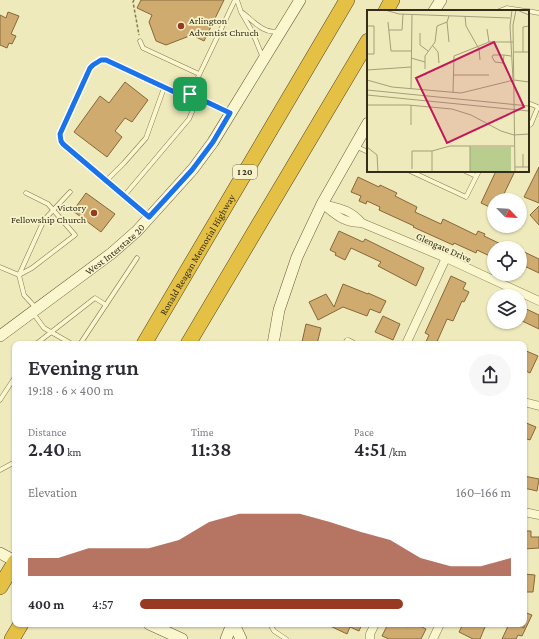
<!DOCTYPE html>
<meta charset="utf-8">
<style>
body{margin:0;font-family:"Crimson Pro",serif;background:#f7f7f7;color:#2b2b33;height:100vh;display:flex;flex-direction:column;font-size:15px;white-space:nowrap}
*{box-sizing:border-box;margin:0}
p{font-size:13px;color:#7c7c81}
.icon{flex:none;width:22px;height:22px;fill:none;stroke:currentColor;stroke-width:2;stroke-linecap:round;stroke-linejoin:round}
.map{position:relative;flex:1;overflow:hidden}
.side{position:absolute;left:12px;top:341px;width:515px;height:286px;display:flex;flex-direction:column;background:#fff;border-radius:8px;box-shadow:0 1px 3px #0004}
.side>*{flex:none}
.needle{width:26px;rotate:115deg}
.fabs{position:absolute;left:487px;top:193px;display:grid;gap:8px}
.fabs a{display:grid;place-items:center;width:40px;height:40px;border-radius:50%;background:#fff;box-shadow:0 1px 3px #0004;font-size:20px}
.pin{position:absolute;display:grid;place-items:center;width:34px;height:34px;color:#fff;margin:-17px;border-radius:8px;box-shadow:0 2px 6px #0006}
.round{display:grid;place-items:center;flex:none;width:42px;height:42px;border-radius:21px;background:#f7f7f7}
.headline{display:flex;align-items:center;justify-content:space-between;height:68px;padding:0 16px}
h1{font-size:22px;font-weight:600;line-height:30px}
.stats{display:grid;grid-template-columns:repeat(3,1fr);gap:6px;height:68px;padding:4px 16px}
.stats div{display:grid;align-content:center}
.stats b{font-size:20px;font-weight:600}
.stats small{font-size:11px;font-weight:400}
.stats p{font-size:11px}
.chart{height:112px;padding:8px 16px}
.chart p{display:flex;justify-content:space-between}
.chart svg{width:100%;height:72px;margin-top:4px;fill:#983a22;opacity:.7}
ul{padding:0 16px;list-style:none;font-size:13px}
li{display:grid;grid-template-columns:64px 48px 1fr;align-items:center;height:30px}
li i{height:10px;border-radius:5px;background:#983a22}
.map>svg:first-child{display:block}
</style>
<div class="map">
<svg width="539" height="639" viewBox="0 0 539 639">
<rect width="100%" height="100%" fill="#efeabb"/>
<g fill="#cfab6f" stroke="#866839">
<path d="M141 0H224L204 41 192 35 166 45 156 41 149 22 152 15 137 8Z"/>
<path d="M8 12 19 16 11 34 16 36 12 44 9 43 7 48 0 45V15L6 18Z"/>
<path d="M125 82 148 100 132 122 125 118 115 131 122 137 107 157 74 132 100 96 109 103Z"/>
<path d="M539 167V203L524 197Z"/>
<path d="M496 171H515L501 200H494V209L481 203Z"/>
<path d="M358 177 379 187 380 185 397 193 395 196 417 207 415 212 441 224 443 219 476 235 478 231 485 234 484 236 509 248H494V258L477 250 476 253 454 243 453 245 413 227 414 226 379 210 380 207 367 201 366 204 359 201 361 196 351 192Z"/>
<path d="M86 193 115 214 101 232 73 211Z"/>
<path d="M539 206V225L530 215Z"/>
<path d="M339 231 363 242 365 239 424 268 416 286 378 266 381 262 351 248 345 260 335 255 336 253 330 250Z"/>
<path d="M520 250 539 259V273L520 264Z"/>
<path d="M451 276 466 283 463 289 469 292 464 302 462 301 453 321 447 319 436 344H425L429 335 425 333Z"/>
<path d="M343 284 368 294V293L386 301 380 313 370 309 367 316 343 307 318 320 309 302 326 294 334 307Z"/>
<path d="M520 306 539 315V329L520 320Z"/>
<path d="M383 316 400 324 393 340 375 332Z"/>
<path d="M306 324 321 328 317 344 302 342Z"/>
<path d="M524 350 538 356 530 373 524 370Z"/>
<path d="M524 422 536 427 530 440 524 438Z"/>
<path d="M524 476 539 479 537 491 524 488Z"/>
<path d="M524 531H531V537H539V548L524 549Z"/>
<path d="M524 574 535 575 533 592H524Z"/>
<path d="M524 612 532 615 522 636 518 635 516 639H502L509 624H516L524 628Z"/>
<path d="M326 624H362L359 631 350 627 347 634Z"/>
<path d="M388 624H403L408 627 409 624H416L426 629 421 639H389L382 636Z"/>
<path d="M463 624H480L485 627 480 639H473L459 632Z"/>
</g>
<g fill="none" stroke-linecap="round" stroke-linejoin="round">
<defs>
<g id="lane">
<path d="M237 0 241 12 252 31 263 58"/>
<path d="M499 11 507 8 526 11"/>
<path d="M528 11 539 13"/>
<path d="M243 13C253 21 265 35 278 31"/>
<path d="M140 41 143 48 199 74"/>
<path d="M528 103 538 107 531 124 528 126"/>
<path d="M230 113 190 94 235 0"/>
<path d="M355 146 368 152"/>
<path d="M410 171 466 197 479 171"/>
<path d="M465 171 476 176"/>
<path d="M106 181 124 163 146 138 164 88"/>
<path d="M124 196 189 119 198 98"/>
<path d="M149 217 63 144 61 141 60 134 90 68C94 63 99 60 106 60L183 96 190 94"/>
<path d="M0 267 19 275 32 268 75 235 48 204 26 193"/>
<path d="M36 308 24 295 19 275 44 220 70 192"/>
<path d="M33 313 44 328 72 344"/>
<path d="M36 344 95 298 106 305"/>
<path d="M80 344 137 258"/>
<path d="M0 400 15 377"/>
<path d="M0 470 15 462"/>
<path d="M270 624 274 631 286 639"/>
</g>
<g id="street">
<path d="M322 204C336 215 343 223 362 223L446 258 539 301"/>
<path d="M324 204C340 208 351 210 362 223"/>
<path d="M348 342 352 344"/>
<path d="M406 344 446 258"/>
<path d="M524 402 539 406"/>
<path d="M524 512 539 515"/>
<path d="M370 639V634L375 624"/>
<path d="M433 639 440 624"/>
</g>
<g id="secondary">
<path d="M434 11 441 0"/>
<path id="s1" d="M0 336 112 253 137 231 193 169 213 142 300 0"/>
<path d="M273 344 279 310 297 257 322 204 368 123"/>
<path d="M0 553 15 561"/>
<path d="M149 624 182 639"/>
<path d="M234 624 241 639"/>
<path d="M226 639 232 624"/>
</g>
<g id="highway">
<path d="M386 11 392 0"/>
<path id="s2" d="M144 344 347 0"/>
<path d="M188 344 368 41"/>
<path d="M0 587 15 562"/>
<path d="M12 639 21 624"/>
</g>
</defs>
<use href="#lane" stroke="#867954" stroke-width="5"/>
<use href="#street" stroke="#867954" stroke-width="9"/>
<use href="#secondary" stroke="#685a38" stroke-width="12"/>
<use href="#highway" stroke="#534629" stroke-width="16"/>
<path stroke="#867954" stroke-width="1.5" stroke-dasharray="3 2" stroke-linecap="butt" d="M134 0 133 2 139 35"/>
<use href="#lane" stroke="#faf6ce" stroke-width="4"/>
<use href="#street" stroke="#faf6ce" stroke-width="8"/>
<use href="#secondary" stroke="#faf6ce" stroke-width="11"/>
<use href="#highway" stroke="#e4c045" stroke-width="15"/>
</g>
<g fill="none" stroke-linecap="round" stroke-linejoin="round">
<defs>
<path id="route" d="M101 60H106L183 96 190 94 230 113 213 142 192 170 149 217 63 144 61 141 60 134 90 68 93 65Z"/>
</defs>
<use href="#route" stroke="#fff" stroke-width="8"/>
<use href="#route" stroke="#1a73e8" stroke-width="5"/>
</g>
<g fill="#983a22" stroke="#f6f3ca" stroke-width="1.5">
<circle cx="181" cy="26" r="4"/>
<circle cx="94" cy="213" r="4"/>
</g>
<g text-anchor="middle" stroke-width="3.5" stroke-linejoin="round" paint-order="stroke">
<rect fill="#f6f3ca" stroke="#6f684f" stroke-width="1" x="233" y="165" width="24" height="14" rx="3"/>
<g font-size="9" font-weight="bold" fill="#352d1a">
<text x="245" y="175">I 20</text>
</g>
<g font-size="10" fill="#352d1a" stroke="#f6f3ca" text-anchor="start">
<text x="189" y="24">Arlington<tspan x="189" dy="12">Adventist Chruch</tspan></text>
<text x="86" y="211" text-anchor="end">Victory<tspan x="86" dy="12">Fellowship Church</tspan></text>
</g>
<g font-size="10" fill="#352d1a" stroke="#f6f3ca">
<text transform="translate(444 247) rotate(24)" y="4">Glengate Drive</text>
<text dy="4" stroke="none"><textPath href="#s1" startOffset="144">West Interstate 20</textPath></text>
<text dy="4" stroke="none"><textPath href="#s2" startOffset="104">Ronald Reagan Memorial Highway</textPath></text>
</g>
</g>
<g transform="translate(367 10)">
<rect width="162" height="162" fill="#efeabb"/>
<path d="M103 137H144V162H103Z" fill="#b9cd8f"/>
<path fill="none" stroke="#a59e7b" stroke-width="1" d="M18 0 32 4 143 8M145 0 143 16 146 69M150 0 162 5M98 6 99 16 112 39 113 50M21 12 24 41H44M80 12 82 32M0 16H7V44H0M120 19 122 32M22 20H35L36 4M53 23V35L61 41M66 36 71 42 72 53M147 42H162M156 42V17L162 16M137 45 136 53 128 52 125 47 126 45H137L144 46M44 48 58 52M58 59V46L68 32 70 16 80 12 82 6M0 60 44 57M86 65H122M0 70 25 77 94 83 147 70M147 70 162 72M44 79 45 5M0 80 162 96M86 82 87 46 122 32H146M0 85 162 101M0 95H41L85 99 104 105 134 121 147 125 162 124M44 115V95M0 137 10 145 11 162M45 141H65L83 136H147M45 141V159M65 141V162M148 157H162M156 157V144M103 162V136M148 162 146 15 149 0"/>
<path fill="#c2185b" fill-opacity="0.15" stroke="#c2185b" stroke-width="2" d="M127 32 157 97 80 133 49 68Z"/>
<rect width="162" height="162" fill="none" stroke="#352d1a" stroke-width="2"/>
</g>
</svg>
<div class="fabs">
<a><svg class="needle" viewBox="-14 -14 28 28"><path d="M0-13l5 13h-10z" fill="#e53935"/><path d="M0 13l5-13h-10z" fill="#7c7c81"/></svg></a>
<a><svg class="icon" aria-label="locate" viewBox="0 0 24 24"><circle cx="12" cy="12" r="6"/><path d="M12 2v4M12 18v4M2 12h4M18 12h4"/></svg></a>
<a><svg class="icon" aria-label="layers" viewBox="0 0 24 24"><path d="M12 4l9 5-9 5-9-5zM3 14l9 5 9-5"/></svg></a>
</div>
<div class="pin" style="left:190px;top:94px;background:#1e9e55"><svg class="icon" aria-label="arrive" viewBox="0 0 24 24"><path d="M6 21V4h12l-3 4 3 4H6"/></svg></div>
<section class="side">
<div class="headline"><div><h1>Evening run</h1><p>19:18 · 6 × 400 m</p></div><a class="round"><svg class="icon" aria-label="share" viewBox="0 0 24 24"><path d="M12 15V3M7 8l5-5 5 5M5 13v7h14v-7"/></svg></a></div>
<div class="stats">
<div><p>Distance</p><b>2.40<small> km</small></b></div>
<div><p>Time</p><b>11:38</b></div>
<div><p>Pace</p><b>4:51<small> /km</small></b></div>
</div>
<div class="chart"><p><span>Elevation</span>160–166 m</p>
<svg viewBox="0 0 160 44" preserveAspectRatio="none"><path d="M0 44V33L10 33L20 27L30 27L40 27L50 22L60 11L70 6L80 6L90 6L100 11L110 17L120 22L130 33L140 38L150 38L160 33V44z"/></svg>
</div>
<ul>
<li><b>400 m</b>4:57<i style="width:71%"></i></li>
</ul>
</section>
</div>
